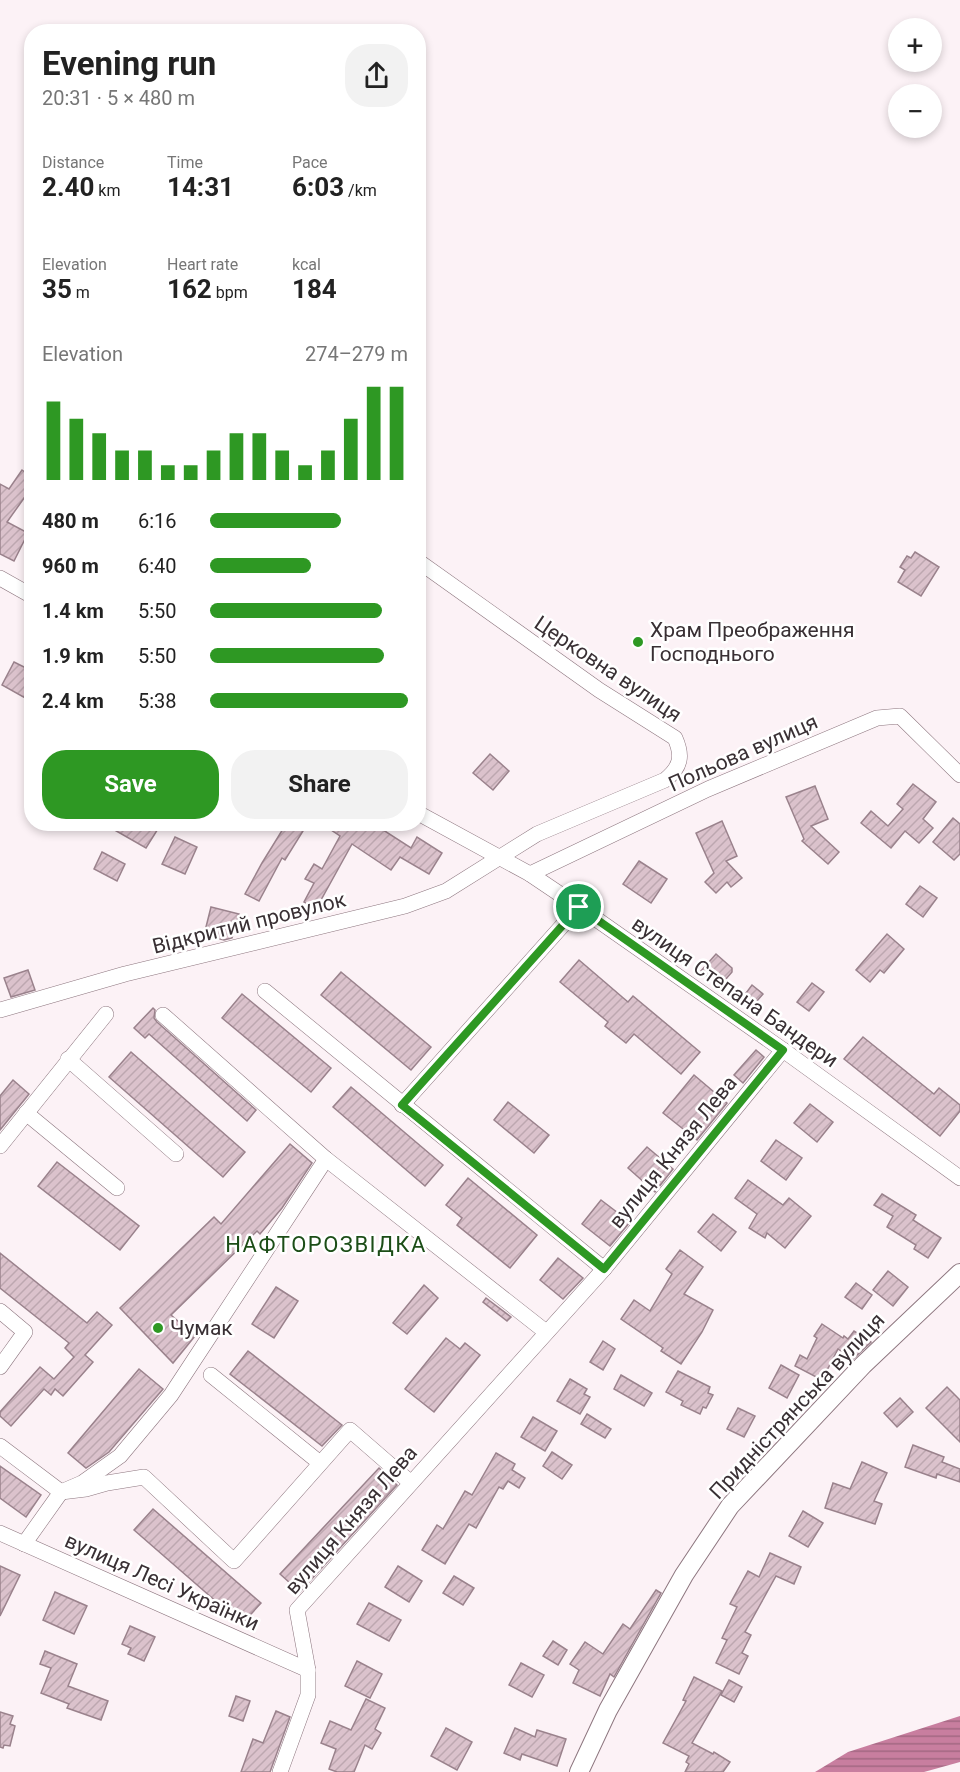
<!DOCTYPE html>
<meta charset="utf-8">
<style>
body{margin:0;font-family:Roboto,sans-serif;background:#f2f2f2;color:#222;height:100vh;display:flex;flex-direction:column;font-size:22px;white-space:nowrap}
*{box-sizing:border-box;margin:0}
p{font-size:20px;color:#767676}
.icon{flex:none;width:33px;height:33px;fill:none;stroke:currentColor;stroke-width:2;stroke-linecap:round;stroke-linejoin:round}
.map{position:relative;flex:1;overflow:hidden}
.side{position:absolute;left:24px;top:24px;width:402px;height:807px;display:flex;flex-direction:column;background:#fff;border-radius:24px;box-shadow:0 3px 9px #0003}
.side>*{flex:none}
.controls{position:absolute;left:888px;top:18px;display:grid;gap:12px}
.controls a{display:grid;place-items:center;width:54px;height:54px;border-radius:50%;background:#fff;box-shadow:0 3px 9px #0003;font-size:30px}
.pin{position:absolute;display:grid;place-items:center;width:51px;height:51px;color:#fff;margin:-26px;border:3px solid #fff;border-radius:50%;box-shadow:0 2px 6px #0007}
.round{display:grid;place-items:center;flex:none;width:63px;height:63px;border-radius:24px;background:#f2f2f2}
.head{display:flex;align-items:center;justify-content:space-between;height:102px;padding:0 18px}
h1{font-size:33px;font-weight:700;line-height:45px}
.stats{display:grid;grid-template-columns:repeat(3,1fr);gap:9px;height:102px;padding:6px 18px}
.stats div{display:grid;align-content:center}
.stats b{font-size:26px;font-weight:700}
.stats small{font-size:16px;font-weight:400}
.stats p{font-size:16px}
.chart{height:168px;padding:12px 18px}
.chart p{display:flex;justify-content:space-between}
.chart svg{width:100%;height:108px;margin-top:6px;stroke:#2e9823;stroke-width:6}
.cta{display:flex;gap:12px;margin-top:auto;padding:12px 18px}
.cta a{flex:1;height:69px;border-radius:24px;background:#2e9823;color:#fff;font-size:24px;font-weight:700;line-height:69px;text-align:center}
.cta a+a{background:#f2f2f2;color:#222}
ul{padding:0 18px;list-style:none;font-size:20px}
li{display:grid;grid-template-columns:96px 72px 1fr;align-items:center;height:45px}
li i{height:15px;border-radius:8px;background:#2e9823}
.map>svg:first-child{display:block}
</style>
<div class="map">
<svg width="960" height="1772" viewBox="0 0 960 1772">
<defs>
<pattern id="water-rules" width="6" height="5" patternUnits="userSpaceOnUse" patternTransform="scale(1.5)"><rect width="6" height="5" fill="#c87e9f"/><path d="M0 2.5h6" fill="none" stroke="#a36882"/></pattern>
<pattern id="building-hatch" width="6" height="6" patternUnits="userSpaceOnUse" patternTransform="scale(1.5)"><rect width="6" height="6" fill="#dbc2cc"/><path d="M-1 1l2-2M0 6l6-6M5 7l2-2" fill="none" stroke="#bda7b0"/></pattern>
</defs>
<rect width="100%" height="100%" fill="#fcf2f6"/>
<path fill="url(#water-rules)" d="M960 1716V1762L924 1772H815L848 1752Z"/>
<g fill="url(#building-hatch)" stroke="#9a828c" stroke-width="1.5">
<path d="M22 470 32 477V487L7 522 28 533 14 561 0 554V484L9 489Z"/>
<path d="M915 552 939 567 921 596 898 582 905 570 900 567 907 556 911 558Z"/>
<path d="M14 662 32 671V690L27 699 2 685Z"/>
<path d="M490 754 509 771 493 790 473 773Z"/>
<path d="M913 784 936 802 923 819 933 828 919 843 905 831 891 848 861 823 871 811 888 826 903 809 897 804Z"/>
<path d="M815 786 828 819 811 826 839 852 828 864 802 841 804 839 786 797Z"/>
<path d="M953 818 960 824V854L954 860 933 842Z"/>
<path d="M722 821 737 856 726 861 742 878 731 887 727 882 716 893 705 882 714 873 696 833Z"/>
<path d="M104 824H161L146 848Z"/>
<path d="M286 824H291L303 831 285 860 282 858 259 901 245 894 262 863Z"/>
<path d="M322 824H374L411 848 417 837 442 853 429 874 400 857 391 870 352 844 316 909 304 902 314 883 305 879 314 864 322 869 340 836Z"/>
<path d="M175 837 197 847 185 874 162 864Z"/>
<path d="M102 852 125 864 117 881 94 869Z"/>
<path d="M639 861 667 879 651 903 623 884Z"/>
<path d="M920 886 937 898 923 917 906 904Z"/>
<path d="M211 907 239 914 232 938 224 940 204 935Z"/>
<path d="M887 934 904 949 884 973 880 970 870 982 856 970Z"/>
<path d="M716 954 732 968V972L719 987 701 971Z"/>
<path d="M579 960 628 1002 633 996 700 1052 681 1074 634 1034 626 1043 605 1026 608 1022 560 982Z"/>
<path d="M28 970 35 990 11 997 4 978Z"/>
<path d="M341 972 431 1047 411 1070 321 995Z"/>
<path d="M812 983 824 992 809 1011 797 1002Z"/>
<path d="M752 985 763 994 750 1009 740 1001Z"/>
<path d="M242 994 331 1068 311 1092 222 1018Z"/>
<path d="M153 1008 155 1010 154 1018 157 1022 256 1110 247 1121 149 1034 145 1038 134 1028Z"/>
<path d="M863 1037 934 1094 939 1088 960 1105V1111L940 1136 844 1059Z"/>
<path d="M756 1050 764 1057 743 1083 734 1075Z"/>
<path d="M131 1052 245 1152 223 1177 109 1077Z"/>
<path d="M694 1075 727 1103 697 1140 663 1113Z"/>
<path d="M13 1080 29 1094 0 1130V1096Z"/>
<path d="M351 1087 443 1165 425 1186 333 1107Z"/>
<path d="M508 1102 549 1135 534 1153 494 1120Z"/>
<path d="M810 1104 833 1122 817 1142 794 1123Z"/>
<path d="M776 1140 802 1158 786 1180 761 1161Z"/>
<path d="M290 1144 312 1163 282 1208 260 1234 257 1231 171 1315 195 1336 173 1363 120 1308 214 1217 221 1224Z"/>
<path d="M647 1147 673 1169 655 1192 628 1168Z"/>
<path d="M57 1162 139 1226 120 1250 38 1186Z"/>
<path d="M468 1178 537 1235 510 1268 457 1225 462 1218 446 1205Z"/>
<path d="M748 1180 783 1205 789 1198 811 1216 785 1248 767 1233 765 1238 749 1228 757 1214 735 1198Z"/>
<path d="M882 1194 916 1215 913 1220 941 1238 928 1258 914 1249 916 1245 887 1227 893 1216 874 1205Z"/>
<path d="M601 1200 630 1222 610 1246 582 1224Z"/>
<path d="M713 1214 736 1232 721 1251 698 1232Z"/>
<path d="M680 1250 703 1267 684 1294 713 1310 702 1332 681 1364 661 1351 663 1348 621 1319 634 1300 650 1311 672 1274 666 1269Z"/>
<path d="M0 1253 87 1323 97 1312 112 1325 85 1355 93 1362 63 1396 55 1389 51 1395 44 1389 11 1426 0 1416V1412L40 1367 54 1379 74 1357 65 1348 69 1343 0 1288Z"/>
<path d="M558 1258 583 1278 563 1299 540 1280Z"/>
<path d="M888 1271 908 1287 893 1306 873 1290Z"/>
<path d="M856 1283 872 1295 862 1309 845 1297Z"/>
<path d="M424 1285 438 1298 407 1334 393 1323Z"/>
<path d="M276 1287 298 1301 274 1338 252 1324Z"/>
<path d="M486 1298 511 1317 507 1321 483 1302Z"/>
<path d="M822 1324 843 1338 844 1336 848 1339 854 1331 871 1342 853 1359 838 1349 822 1380 795 1366 800 1355 807 1359 817 1338 814 1336Z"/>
<path d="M446 1338 460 1349 465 1343 480 1355 434 1412 405 1389Z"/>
<path d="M603 1341 615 1349 603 1370 590 1362Z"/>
<path d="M248 1351 342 1425 322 1446 230 1374Z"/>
<path d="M781 1365 799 1375 787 1398 769 1388Z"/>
<path d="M139 1369 163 1389 109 1452 86 1468 68 1453Z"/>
<path d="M678 1371 710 1387 708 1393 713 1395 706 1408 703 1407 700 1414 681 1405 683 1401 666 1392Z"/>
<path d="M621 1375 652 1393 644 1406 614 1389Z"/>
<path d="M570 1379 587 1389 584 1394 590 1397 580 1414 557 1401Z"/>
<path d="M947 1387 960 1400V1442L926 1408Z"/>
<path d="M900 1398 913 1412 897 1427 884 1413Z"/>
<path d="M738 1408 755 1416 744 1437 727 1429Z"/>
<path d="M587 1414 611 1429 605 1438 581 1424Z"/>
<path d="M533 1417 557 1431 545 1451 521 1437Z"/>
<path d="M913 1445 944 1457 942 1462 960 1469V1482L937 1474 936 1478 905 1467Z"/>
<path d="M552 1452 572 1465 562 1479 543 1466Z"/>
<path d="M496 1453 515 1464 512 1470 525 1478 519 1488 508 1481 503 1489 499 1487 476 1528 469 1524 445 1564 422 1550 437 1525 443 1529 465 1491 472 1495Z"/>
<path d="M862 1462 887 1473 874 1501 882 1504 875 1524 825 1508 833 1483 850 1489Z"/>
<path d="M0 1466 41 1495 26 1517 0 1498Z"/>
<path d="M379 1468 397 1485 300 1592 280 1574Z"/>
<path d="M153 1509 261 1603 242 1624 134 1530Z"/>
<path d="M803 1511 823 1523 808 1547 789 1536Z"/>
<path d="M770 1553 801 1567 794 1584 776 1576 745 1632 751 1635 742 1653 748 1656 739 1674 716 1663 727 1640 722 1638 737 1607 730 1604 748 1571 759 1577Z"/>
<path d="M0 1566 20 1575 0 1616Z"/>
<path d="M398 1566 422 1581 409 1602 385 1587Z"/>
<path d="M454 1576 474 1588 463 1605 443 1593Z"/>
<path d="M656 1590 661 1593 614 1677 610 1674 600 1696 573 1683 579 1670 570 1664 585 1642 603 1654 623 1624 630 1629Z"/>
<path d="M55 1592 87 1606 74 1634 43 1620Z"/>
<path d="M369 1603 401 1620 389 1641 357 1624Z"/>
<path d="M130 1626 155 1637 144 1661 128 1654 131 1648 122 1644Z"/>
<path d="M553 1641 567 1650 558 1665 543 1656Z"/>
<path d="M45 1651 77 1664 68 1686 108 1701 101 1720 67 1708 69 1704 41 1693 51 1668 40 1664Z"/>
<path d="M357 1661 382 1674 370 1698 345 1686Z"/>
<path d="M521 1663 544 1675 532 1697 509 1685Z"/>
<path d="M694 1677 722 1691 692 1743 713 1754 714 1752 730 1762 723 1772H685L689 1764 686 1762 689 1756 663 1743 686 1701 683 1700Z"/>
<path d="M729 1680 742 1687 734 1702 721 1695Z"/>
<path d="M236 1696 250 1701 243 1721 229 1716Z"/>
<path d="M366 1699 385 1708 375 1729 381 1733 372 1749 365 1745 354 1772H337L329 1769 336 1749 321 1743 330 1721 351 1730Z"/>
<path d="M276 1711 290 1717 270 1772H241L253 1739 263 1743Z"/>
<path d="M0 1712 13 1716 10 1724 15 1726 10 1746 4 1745 3 1748 0 1747Z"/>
<path d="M446 1728 472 1742 457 1770 431 1756Z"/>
<path d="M515 1728 535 1737 537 1730 566 1739 557 1766 522 1754 520 1760 504 1753Z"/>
</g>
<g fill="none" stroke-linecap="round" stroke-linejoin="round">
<defs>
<g id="minor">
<path d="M0 578 32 596"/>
<path d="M418 813 530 874 579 907 783 1050 960 1178"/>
<path d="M530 874 708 789 877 718 900 716 960 775"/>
<path d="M265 991 604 1269"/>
<path d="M0 1010 125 974 405 906 446 891 537 834 665 780C681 767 683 756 675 738L599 690 418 561"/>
<path d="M163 1015 326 1159 546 1332"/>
<path d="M68 1059 176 1154"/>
<path d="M402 1105 579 907"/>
<path d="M26 1113 117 1188"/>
<path d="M0 1146 106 1014"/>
<path d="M0 1311 25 1332 0 1367"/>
<path d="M211 1375 320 1463"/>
<path d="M0 1446 61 1492 86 1489 107 1483 144 1477 234 1561 350 1430 411 1483"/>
<path d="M0 1533 308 1670"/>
<path d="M24 1544 61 1492 82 1483 120 1456 171 1395 326 1159"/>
<path d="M280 1772 308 1695V1670L297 1610 604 1269 783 1050"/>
</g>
<path id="major" d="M579 1772 608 1710 684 1575 730 1506 863 1365 960 1273"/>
</defs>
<use href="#minor" stroke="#8d767f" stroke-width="16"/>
<use href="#major" stroke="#8d767f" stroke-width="20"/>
<use href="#minor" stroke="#fff" stroke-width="15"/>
<use href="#major" stroke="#fff" stroke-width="18"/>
</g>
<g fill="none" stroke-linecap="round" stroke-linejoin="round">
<defs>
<path id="route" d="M579 907 783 1050 604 1269 402 1105Z"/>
</defs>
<use href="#route" stroke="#fff" stroke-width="12"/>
<use href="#route" stroke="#2e9823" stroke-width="8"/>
</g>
<g fill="#2e9823" stroke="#fff" stroke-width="2">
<circle cx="638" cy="642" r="6"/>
<circle cx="158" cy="1328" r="6"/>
</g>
<g text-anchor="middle" stroke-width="5" stroke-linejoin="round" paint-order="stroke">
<g font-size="21" fill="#393034" stroke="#fff" text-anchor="start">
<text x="650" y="637">Храм Преображення<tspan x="650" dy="24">Господнього</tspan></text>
<text x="170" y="1335">Чумак</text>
</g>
<g font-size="21" fill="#393034" stroke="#fff">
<text transform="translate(608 669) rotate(34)" y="7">Церковна вулиця</text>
<text transform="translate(743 753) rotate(-24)" y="7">Польова вулиця</text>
<text transform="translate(249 923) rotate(-14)" y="7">Відкритий провулок</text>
<text transform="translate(735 992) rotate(35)" y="7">вулиця Степана Бандери</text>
<text transform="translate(673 1152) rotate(-51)" y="7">вулиця Князя Лева</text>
<text transform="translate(797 1406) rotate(-47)" y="7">Придністрянська вулиця</text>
<text transform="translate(351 1520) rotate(-49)" y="7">вулиця Князя Лева</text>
<text transform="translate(162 1582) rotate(24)" y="7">вулиця Лесі Українки</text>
</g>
<g font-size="22" letter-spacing="1.5" fill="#1c4d17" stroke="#fff">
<text x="326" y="1252">НАФТОРОЗВІДКА</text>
</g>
</g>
</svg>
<div class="controls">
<a>+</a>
<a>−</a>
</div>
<div class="pin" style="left:579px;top:907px;background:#1e9e55"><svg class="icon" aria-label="arrive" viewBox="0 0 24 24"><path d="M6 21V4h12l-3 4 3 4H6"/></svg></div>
<section class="side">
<div class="head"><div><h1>Evening run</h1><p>20:31 · 5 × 480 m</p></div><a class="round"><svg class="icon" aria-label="share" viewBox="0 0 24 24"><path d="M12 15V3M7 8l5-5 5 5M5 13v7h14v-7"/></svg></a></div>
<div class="stats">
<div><p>Distance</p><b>2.40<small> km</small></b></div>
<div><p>Time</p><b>14:31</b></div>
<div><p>Pace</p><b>6:03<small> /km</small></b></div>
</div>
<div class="stats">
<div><p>Elevation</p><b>35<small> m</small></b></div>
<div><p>Heart rate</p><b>162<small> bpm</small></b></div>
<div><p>kcal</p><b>184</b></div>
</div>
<div class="chart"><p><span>Elevation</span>274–279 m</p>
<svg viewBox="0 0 160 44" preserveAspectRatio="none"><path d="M5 44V12M15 44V19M25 44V25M35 44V32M45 44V32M55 44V38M65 44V38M75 44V32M85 44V25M95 44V25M105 44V32M115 44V38M125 44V32M135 44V19M145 44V6M155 44V6"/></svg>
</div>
<ul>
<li><b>480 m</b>6:16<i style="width:66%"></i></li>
<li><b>960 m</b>6:40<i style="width:51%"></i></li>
<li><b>1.4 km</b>5:50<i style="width:87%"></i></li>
<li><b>1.9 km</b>5:50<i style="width:88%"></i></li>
<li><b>2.4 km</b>5:38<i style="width:100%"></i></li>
</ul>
<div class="cta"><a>Save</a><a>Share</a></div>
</section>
</div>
